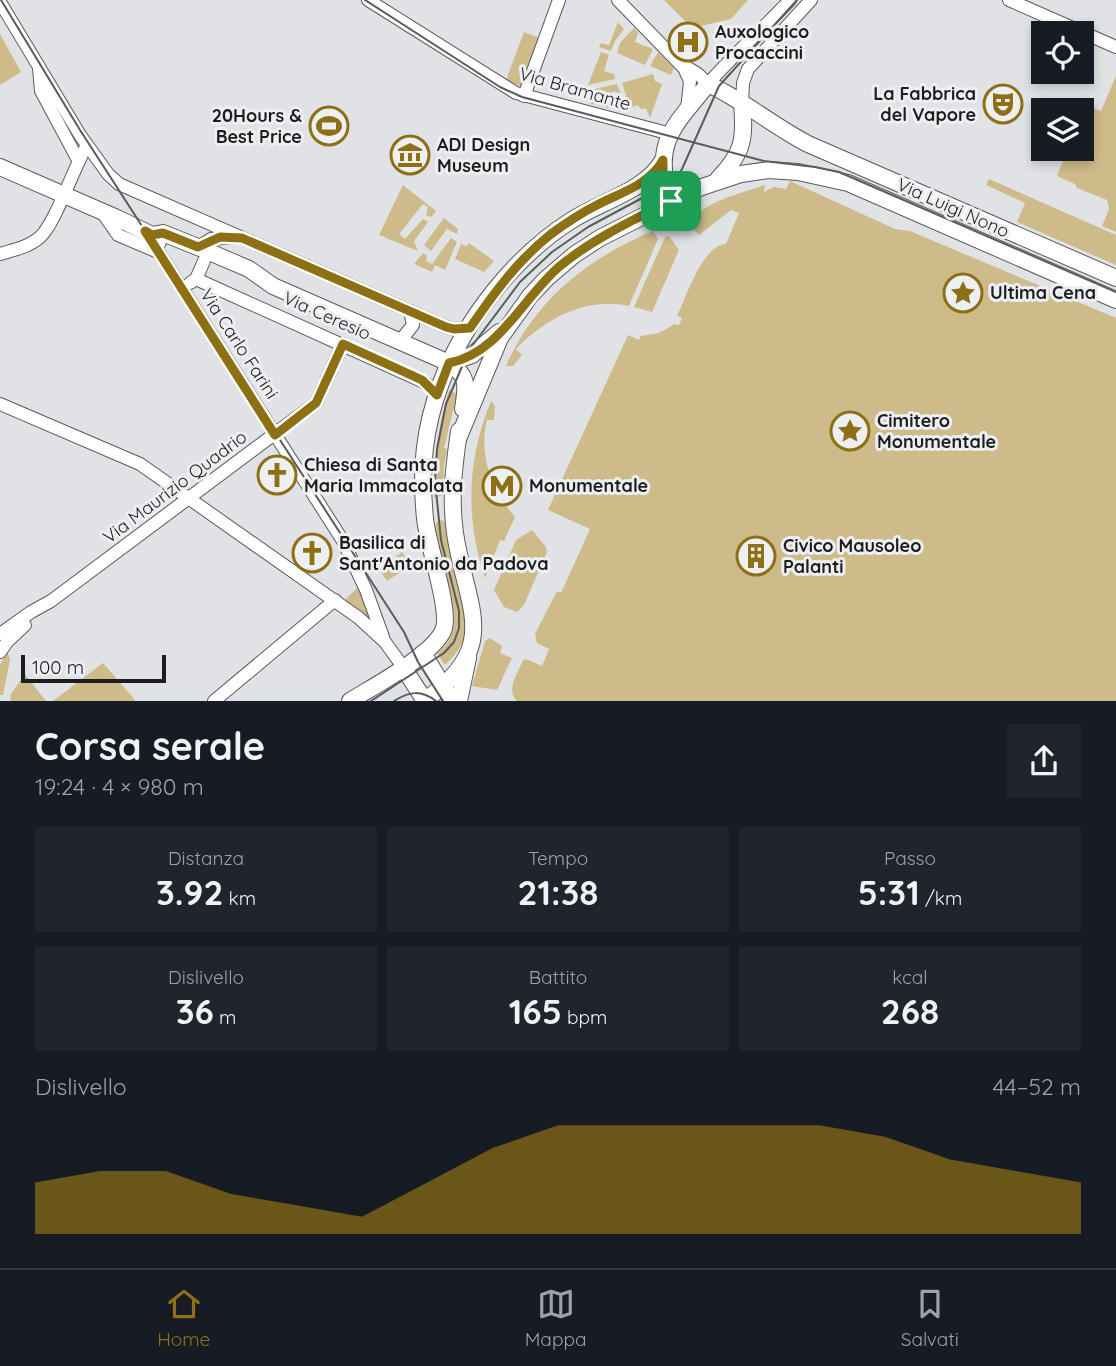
<!DOCTYPE html>
<html lang="it">
<meta charset="utf-8">
<style>
body{margin:0;font-family:Quicksand,sans-serif;background:#20242c;color:#f1f3f6;height:100vh;display:flex;flex-direction:column;font-size:26px;white-space:nowrap}
*{box-sizing:border-box;margin:0}
p{font-size:23px;color:#9ea1a6}
.icon{flex:none;width:38px;height:38px;fill:none;stroke:currentColor;stroke-width:2;stroke-linecap:round;stroke-linejoin:round}
.map{position:relative;height:701px;overflow:hidden}
.panel{display:flex;flex-direction:column;background:#171b24;flex:1}
.panel>*{flex:none}
.fabs{position:absolute;left:1031px;top:21px;display:grid;gap:14px}
.fabs a{display:grid;place-items:center;width:63px;height:63px;border-radius:0px;background:#171b24;box-shadow:0 4px 10px #0003;font-size:35px}
.scale{position:absolute;left:21px;bottom:18px;width:145px;box-sizing:border-box;padding-left:7px;border:4px solid #1d1d1e;border-top:0;font-size:19px;line-height:24px;white-space:nowrap;color:#1d1d1e;-webkit-text-stroke:5px #edeff2;paint-order:stroke}
.pin{position:absolute;display:grid;place-items:center;width:60px;height:60px;color:#fff;margin:-30px;border-radius:14px;box-shadow:0 4px 10px #0006}
.round{display:grid;place-items:center;flex:none;width:74px;height:74px;border-radius:0px;background:#20242c}
.summary{display:flex;align-items:center;justify-content:space-between;height:119px;padding:0 35px}
h1{font-size:38px;font-weight:700;line-height:52px}
.figures{display:grid;grid-template-columns:repeat(3,1fr);gap:10px;height:119px;padding:7px 35px}
.figures div{display:grid;align-content:center;border-radius:0px;background:#20242c;text-align:center}
.figures b{font-size:35px;font-weight:700}
.figures small{font-size:19px;font-weight:400}
.figures p{font-size:19px}
.chart{height:196px;padding:14px 35px}
.chart p{display:flex;justify-content:space-between}
.chart svg{width:100%;height:126px;margin-top:7px;fill:#8d7013;opacity:.7}
.tabs{display:flex;justify-content:space-around;align-items:center;height:98px;border-top:2px solid #363941;background:#171b24;font-size:19px;color:#9ea1a6}
.tabs a{display:grid;justify-items:center;gap:4px}
.tabs .selected{color:#8d7013}
.map>svg:first-child{display:block}
</style>
<div class="map">
<svg width="1116" height="701" viewBox="0 0 1116 701">
<rect width="100%" height="100%" fill="#e0e2e5"/>
<g fill="#cebb8a">
<path d="M664 0H748L731 19 692 28Z"/>
<path d="M618 22 624 29 615 41 611 51 599 47 601 43 609 45Z"/>
<path d="M634 28 638 32 635 42 653 49 645 65 617 53 620 43Z"/>
<path d="M524 32 542 39 524 87 506 80Z"/>
<path d="M0 34 21 72 0 85Z"/>
<path d="M601 52 609 55 604 71 614 74 615 79 588 85Z"/>
<path d="M658 52 674 68 671 75 650 66Z"/>
<path d="M653 74 655 81 662 84 650 118 646 108 641 109 638 105 630 108 622 83Z"/>
<path d="M1116 76V232L1102 226 1109 209 1107 200 1077 188 1075 184 1057 176 1068 149H1082V118L1087 106 1101 111Z"/>
<path d="M617 84 621 94 613 91 610 100 612 109 589 103 595 89Z"/>
<path d="M989 179 1116 235V265L1017 222 1025 203 986 185Z"/>
<path d="M790 181 895 229 910 231 1116 318V701H517C505 690 518 673 523 660L526 659 542 666 549 649 537 643 535 634 557 591 561 593 590 529 548 510 628 335 639 340 641 336 659 333 675 324 679 325 682 318 677 316C686 297 703 245 726 244L739 213 731 210 699 235 687 223C709 200 736 195 765 185L764 192 774 187 786 189Z"/>
<path d="M403 185 436 211 431 217 426 215 428 207 423 204 399 234 405 239 423 219 428 222 414 241 418 251 379 235Z"/>
<path d="M444 218 458 229 457 234 447 229 431 251 424 245Z"/>
<path d="M653 231 658 239 629 306C587 296 544 319 516 349L522 355 513 366H506C535 300 588 258 653 231Z"/>
<path d="M669 236 679 250 652 312 634 307 665 237Z"/>
<path d="M451 238 457 242 445 270 435 265 432 272 414 264 423 253 427 256 426 261 432 264Z"/>
<path d="M469 243 494 261 484 272 455 259 461 244 466 246Z"/>
<path d="M449 390 457 394 444 448 447 449 444 465 443 491 442 495 437 498 434 497C434 460 438 426 449 390Z"/>
<path d="M491 401 495 406 494 420H487C478 455 492 491 515 517L504 541 500 540 485 578C465 518 467 459 491 401Z"/>
<path d="M442 520 446 523C454 554 472 602 466 633 463 646 454 656 445 665L437 654C465 629 452 608 444 577 440 561 438 544 434 527L438 521Z"/>
<path d="M532 530 546 547 547 552 524 605 517 612 504 607 494 590 516 540Z"/>
<path d="M402 552 411 565 387 581 379 569Z"/>
<path d="M360 585 373 621 344 601Z"/>
<path d="M490 638 502 646 500 653 512 658 497 690 472 686 485 641Z"/>
<path d="M7 650 10 660 3 695H0V665Z"/>
<path d="M103 663 136 701H53Z"/>
<path d="M25 674 46 701H10L11 694Z"/>
</g>
<g fill="none" stroke-linecap="round" stroke-linejoin="round">
<defs>
<g id="minor">
<path d="M368 0 516 93 671 134"/>
<path d="M618 0 684 68 690 81 687 110"/>
<path d="M1009 0 1116 47"/>
<path d="M0 2 80 135 108 174 119 184 446 327 454 329 469 328"/>
<path d="M680 63 698 74 708 84C734 54 763 29 790 0"/>
<path d="M39 68 41 91 78 160"/>
<path d="M524 96 559 0"/>
<path d="M742 103 743 83 748 69 811 0"/>
<path d="M102 212 118 235 158 252"/>
<path d="M149 237 343 541 366 590 383 637"/>
<path d="M198 247 211 239 235 237"/>
<path d="M0 254C13 250 29 247 40 237 55 224 74 167 87 145"/>
<path d="M196 279 422 381 433 389 437 395"/>
<path d="M190 283 196 279 204 261"/>
<path d="M400 341 413 325 410 311"/>
<path d="M0 404 140 464 359 618 385 642 403 667"/>
<path d="M0 634 31 612 51 601 316 403 343 344"/>
<path d="M0 652 7 642 25 625"/>
<path d="M214 701 335 600"/>
</g>
<g id="major">
<path d="M0 167 117 218 152 235 158 242"/>
<path d="M718 179C744 152 745 139 742 103"/>
<path d="M671 201C651 144 674 126 708 84 743 100 773 126 808 144L1116 278"/>
<path d="M152 235 163 233 200 248 249 269 273 286 449 363C470 377 466 387 463 409"/>
<path d="M449 363 472 355 499 332"/>
<path d="M458 439 500 338 530 296 546 279 574 255 600 238 699 188 741 174 769 170 798 172 848 183 1116 300"/>
<path d="M423 653 452 701"/>
<path d="M403 667 425 701"/>
<path d="M350 701C374 686 431 656 443 631 452 612 427 544 425 518 420 470 424 428 441 383 465 319 515 256 572 220 600 202 647 190 663 160"/>
<path d="M424 701C503 645 466 609 455 533 450 498 454 466 459 431"/>
<path d="M459 701 468 658"/>
</g>
</defs>
<use href="#minor" stroke="#595a5d" stroke-width="14"/>
<use href="#major" stroke="#595a5d" stroke-width="18"/>
<use href="#minor" stroke="#fff" stroke-width="12"/>
<use href="#major" stroke="#fff" stroke-width="16"/>
<g stroke="#5a5b5c" stroke-width="2">
<path d="M1 0 80 130 404 632 418 662 443 701"/>
<path d="M365 0 500 87 522 97 764 161 815 167 839 172 1116 292"/>
<path d="M371 701 444 653 454 642 459 628V611L441 540 435 481 437 449 446 404 469 350 520 282 552 252 588 227 674 181 682 169 719 86 797 0"/>
<path d="M394 701C410 691 421 690 436 701"/>
</g>
</g>
<g fill="none" stroke-linecap="round" stroke-linejoin="round">
<defs>
<path id="route" d="M663 160V175L671 201C633 220 593 239 560 266 524 296 500 353 449 363L437 395 422 380 343 344 316 403 275 435 145 231 152 235 163 233 198 247 220 237 242 238 446 327 454 329 470 328C493 294 518 260 551 234 566 223 581 213 597 205 622 192 649 185 663 160Z"/>
</defs>
<use href="#route" stroke="#fff" stroke-width="14"/>
<use href="#route" stroke="#8d7013" stroke-width="9"/>
</g>
<defs>
<symbol id="hospital-ring" viewBox="-11 -11 22 22"><circle r="9.5" fill="#edeff2" stroke="#8d7013" stroke-width="1.5"/><path d="M-5-5h3v3.5h4V-5h3V5h-3V1.5h-4V5h-3Z" fill="#8d7013"/></symbol>
<symbol id="theatre-ring" viewBox="-11 -11 22 22"><circle r="9.5" fill="#edeff2" stroke="#8d7013" stroke-width="1.5"/><path d="M-5-5.5Q0-4 5-5.5V0Q5 5 0 6Q-5 5-5 0ZM-3.3-2.5H-1v1.5H-3.3ZM1-2.5H3.3v1.5H1ZM-2.8 1Q0 5.5 2.8 1Z" fill="#8d7013"/></symbol>
<symbol id="stadium-ring" viewBox="-11 -11 22 22"><circle r="9.5" fill="#edeff2" stroke="#8d7013" stroke-width="1.5"/><path d="M0-5a6.5 5 0 1 0 0 10a6.5 5 0 1 0 0-10ZM-3.5-1.8h7v3.6h-7Z" fill="#8d7013"/></symbol>
<symbol id="museum-ring" viewBox="-11 -11 22 22"><circle r="9.5" fill="#edeff2" stroke="#8d7013" stroke-width="1.5"/><path d="M0-6L6-3V-2H-6V-3ZM-5-1h2V3h-2ZM-1-1h2V3h-2ZM3-1h2V3H3ZM-6 4H6V6H-6Z" fill="#8d7013"/></symbol>
<symbol id="sight-ring" viewBox="-11 -11 22 22"><circle r="9.5" fill="#edeff2" stroke="#8d7013" stroke-width="1.5"/><path d="M0-6L1.8-2.2L6-1.7L2.9 1.2L3.7 5.4L0 3.3L-3.7 5.4L-2.9 1.2L-6-1.7L-1.8-2.2Z" fill="#8d7013"/></symbol>
<symbol id="church-ring" viewBox="-11 -11 22 22"><circle r="9.5" fill="#edeff2" stroke="#8d7013" stroke-width="1.5"/><path d="M-1.2-6h2.4v3.5h3.3v2.4h-3.3V6h-2.4V-.1h-3.3v-2.4h3.3Z" fill="#8d7013"/></symbol>
<symbol id="metro-ring" viewBox="-11 -11 22 22"><circle r="9.5" fill="#edeff2" stroke="#8d7013" stroke-width="1.5"/><path d="M-5.5 5V-5H-3L0 0L3-5H5.5V5H3V-.5L0 4L-3-.5V5Z" fill="#8d7013"/></symbol>
<symbol id="building-ring" viewBox="-11 -11 22 22"><circle r="9.5" fill="#edeff2" stroke="#8d7013" stroke-width="1.5"/><path d="M-4-6H4V6H1V3H-1V6H-4ZM-2.5-4.3h1.7v1.8h-1.7ZM.8-4.3h1.7v1.8H.8ZM-2.5-1h1.7V.8h-1.7ZM.8-1h1.7V.8H.8Z" fill="#8d7013"/></symbol>
</defs>
<g fill-rule="evenodd">
<use href="#hospital-ring" x="666" y="20" width="44" height="44"/>
<use href="#theatre-ring" x="981" y="82" width="44" height="44"/>
<use href="#stadium-ring" x="307" y="104" width="44" height="44"/>
<use href="#museum-ring" x="388" y="133" width="44" height="44"/>
<use href="#sight-ring" x="941" y="271" width="44" height="44"/>
<use href="#sight-ring" x="828" y="409" width="44" height="44"/>
<use href="#church-ring" x="255" y="453" width="44" height="44"/>
<use href="#metro-ring" x="480" y="464" width="44" height="44"/>
<use href="#church-ring" x="290" y="531" width="44" height="44"/>
<use href="#building-ring" x="734" y="534" width="44" height="44"/>
</g>
<g text-anchor="middle" stroke-width="6" stroke-linejoin="round" paint-order="stroke">
<g font-size="18" font-weight="bold" fill="#1d1d1e" stroke="#edeff2" text-anchor="start">
<text x="715" y="38">Auxologico<tspan x="715" dy="21">Procaccini</tspan></text>
<text x="976" y="100" text-anchor="end">La Fabbrica<tspan x="976" dy="21">del Vapore</tspan></text>
<text x="302" y="122" text-anchor="end">20Hours &amp;<tspan x="302" dy="21">Best Price</tspan></text>
<text x="437" y="151">ADI Design<tspan x="437" dy="21">Museum</tspan></text>
<text x="990" y="299">Ultima Cena</text>
<text x="877" y="427">Cimitero<tspan x="877" dy="21">Monumentale</tspan></text>
<text x="304" y="471">Chiesa di Santa<tspan x="304" dy="21">Maria Immacolata</tspan></text>
<text x="529" y="492">Monumentale</text>
<text x="339" y="549">Basilica di<tspan x="339" dy="21">Sant'Antonio da Padova</tspan></text>
<text x="783" y="552">Civico Mausoleo<tspan x="783" dy="21">Palanti</tspan></text>
</g>
<g font-size="18" fill="#1d1d1e" stroke="#edeff2">
<text transform="translate(575 89) rotate(16)" y="6">Via Bramante</text>
<text transform="translate(953 208) rotate(24)" y="6">Via Luigi Nono</text>
<text transform="translate(327 316) rotate(24)" y="6">Via Ceresio</text>
<text transform="translate(239 344) rotate(57)" y="6">Via Carlo Farini</text>
<text transform="translate(175 487) rotate(-37)" y="6">Via Maurizio Quadrio</text>
</g>
</g>
</svg>
<div class="fabs">
<a><svg class="icon" aria-label="locate" viewBox="0 0 24 24"><circle cx="12" cy="12" r="6"/><path d="M12 2v4M12 18v4M2 12h4M18 12h4"/></svg></a>
<a><svg class="icon" aria-label="layers" viewBox="0 0 24 24"><path d="M12 4l9 5-9 5-9-5zM3 14l9 5 9-5"/></svg></a>
</div>
<div class="scale">100 m</div>
<div class="pin" style="left:671px;top:201px;background:#1e9e55"><svg class="icon" aria-label="arrive" viewBox="0 0 24 24"><path d="M6 21V4h12l-3 4 3 4H6"/></svg></div>
</div>
<section class="panel">
<div class="summary"><div><h1>Corsa serale</h1><p>19:24 · 4 × 980 m</p></div><a class="round"><svg class="icon" aria-label="share" viewBox="0 0 24 24"><path d="M12 15V3M7 8l5-5 5 5M5 13v7h14v-7"/></svg></a></div>
<div class="figures">
<div><p>Distanza</p><b>3.92<small> km</small></b></div>
<div><p>Tempo</p><b>21:38</b></div>
<div><p>Passo</p><b>5:31<small> /km</small></b></div>
</div>
<div class="figures">
<div><p>Dislivello</p><b>36<small> m</small></b></div>
<div><p>Battito</p><b>165<small> bpm</small></b></div>
<div><p>kcal</p><b>268</b></div>
</div>
<div class="chart"><p><span>Dislivello</span>44–52 m</p>
<svg viewBox="0 0 160 44" preserveAspectRatio="none"><path d="M0 44V26L10 22L20 22L30 30L40 34L50 38L60 26L70 14L80 6L90 6L100 6L110 6L120 6L130 10L140 18L150 22L160 26V44z"/></svg>
</div>
</section>
<nav class="tabs">
<a class="selected"><svg class="icon" aria-label="home" viewBox="0 0 24 24"><path d="M3 11l9-7 9 7M6 9v11h12V9"/></svg>Home</a>
<a><svg class="icon" aria-label="map" viewBox="0 0 24 24"><path d="M3 6l6-2 6 2 6-2v14l-6 2-6-2-6 2zM9 4v14M15 6v14"/></svg>Mappa</a>
<a><svg class="icon" aria-label="saved" viewBox="0 0 24 24"><path d="M7 4h10v16l-5-4-5 4z"/></svg>Salvati</a>
</nav>
